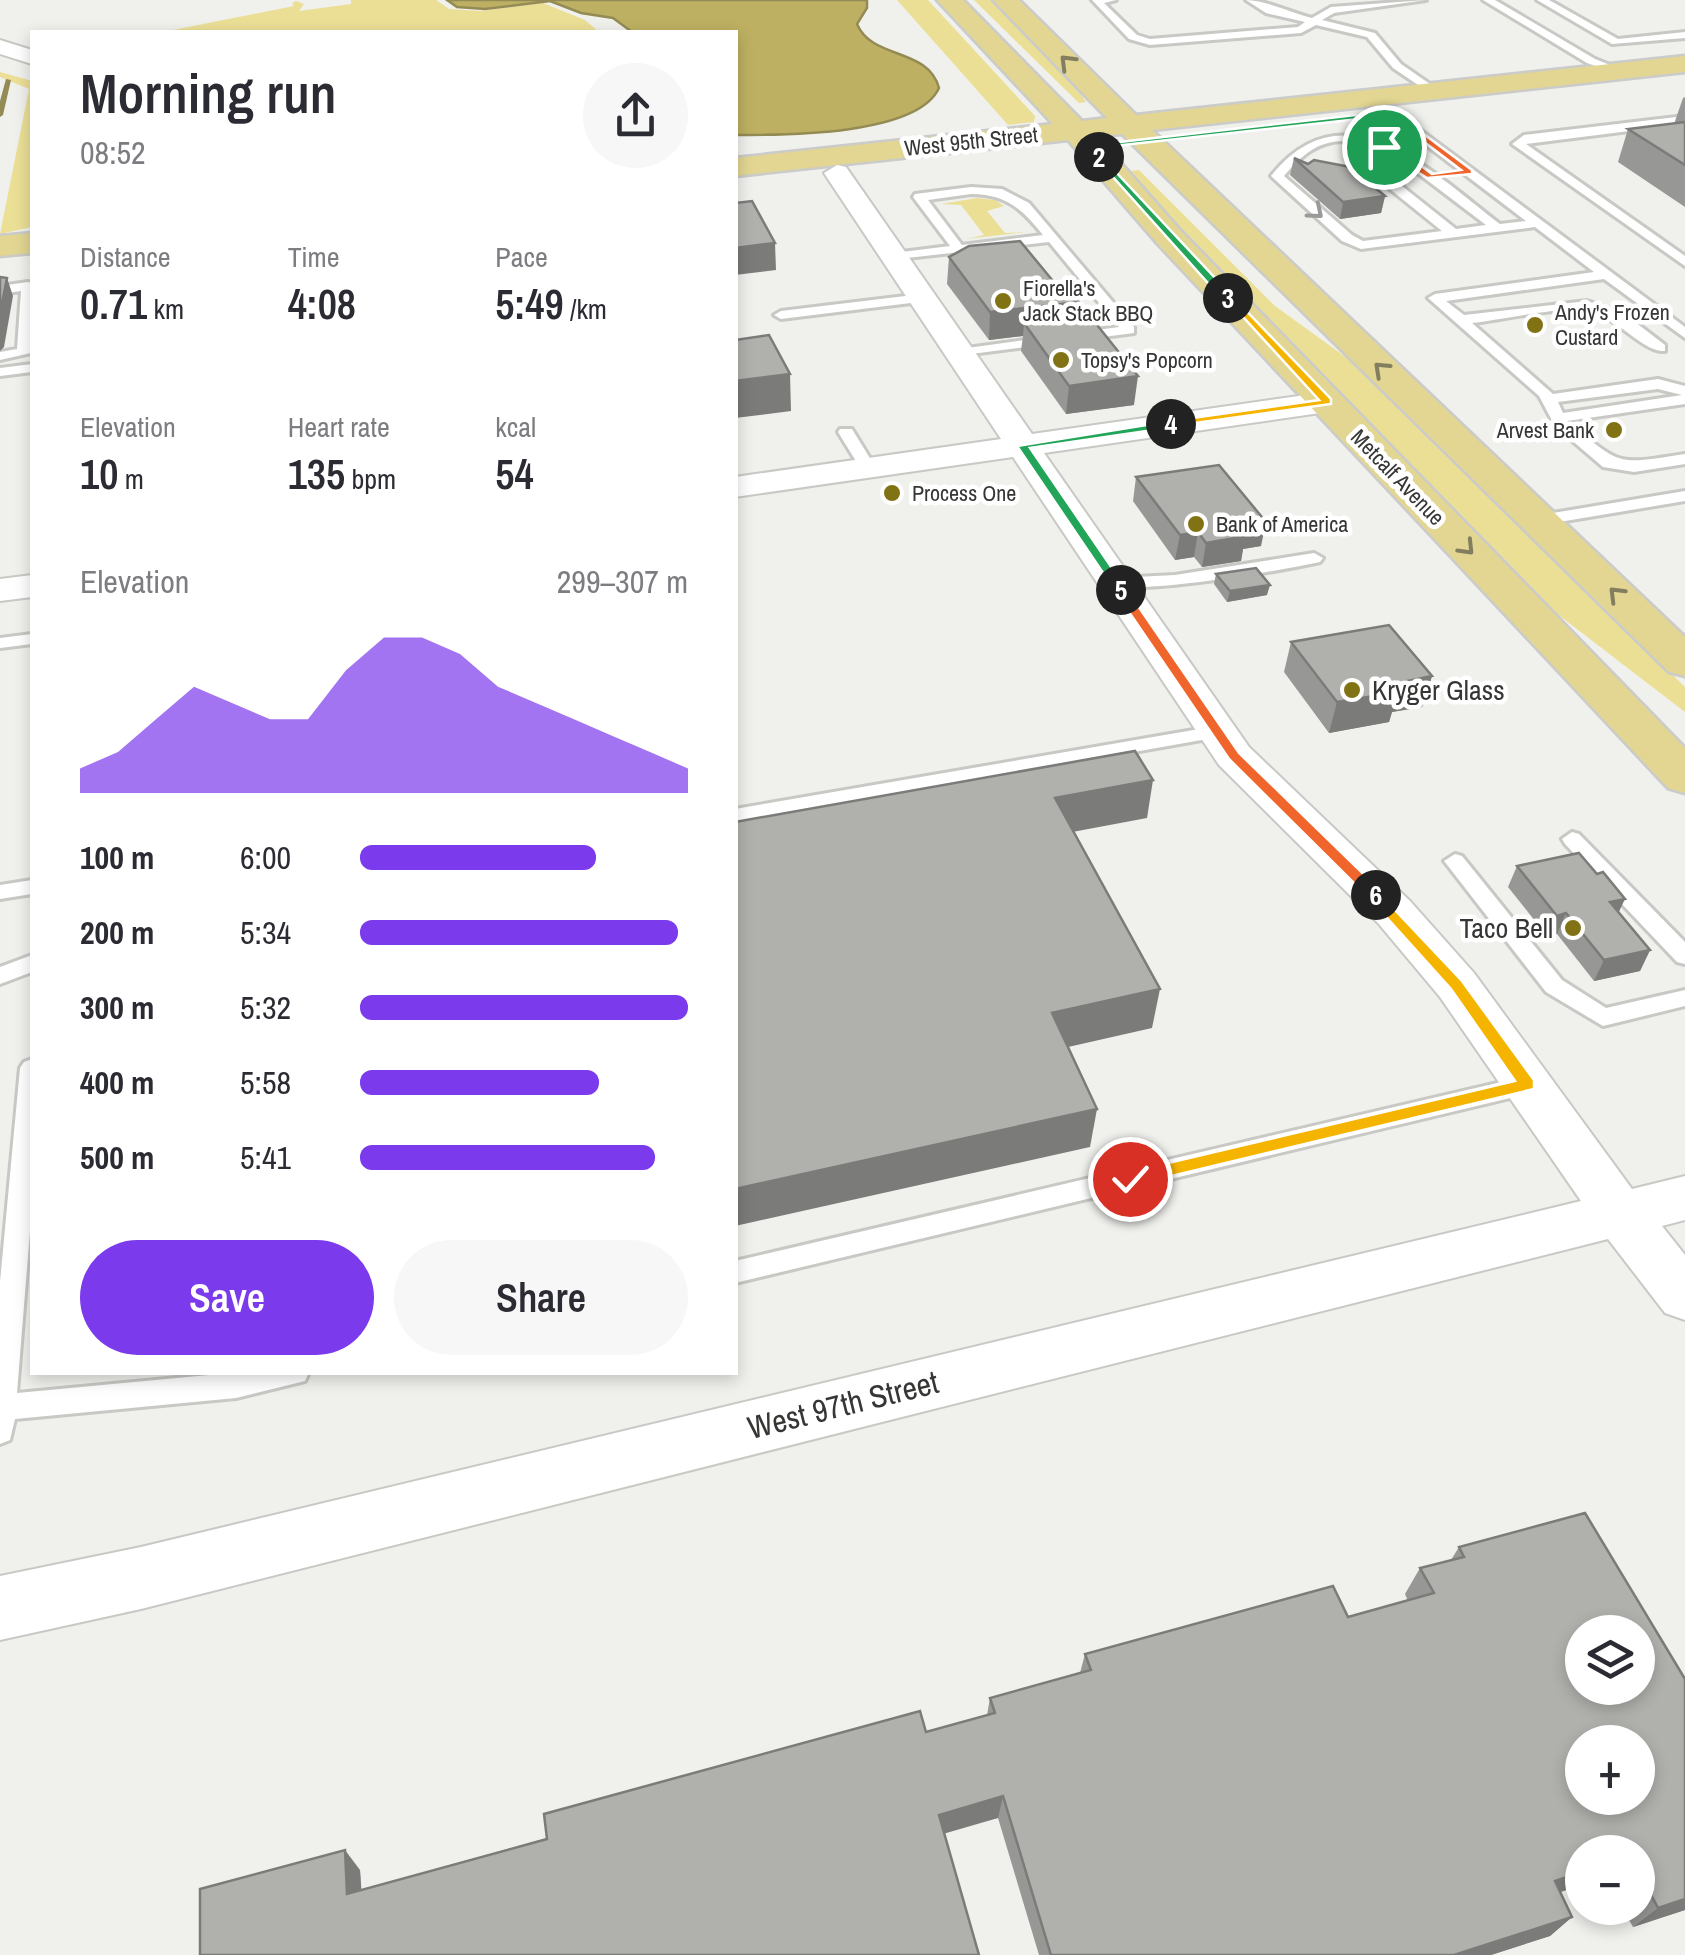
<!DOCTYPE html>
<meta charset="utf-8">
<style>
body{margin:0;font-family:"Archivo Narrow",sans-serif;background:#f7f7f7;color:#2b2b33;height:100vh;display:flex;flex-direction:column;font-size:38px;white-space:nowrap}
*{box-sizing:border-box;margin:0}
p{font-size:32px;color:#7c7c81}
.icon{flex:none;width:55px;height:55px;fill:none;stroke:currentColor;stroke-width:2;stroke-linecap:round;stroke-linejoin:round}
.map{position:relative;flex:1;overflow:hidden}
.details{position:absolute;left:30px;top:30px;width:708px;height:1345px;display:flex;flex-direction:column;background:#fff;border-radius:0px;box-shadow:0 5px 15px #0003}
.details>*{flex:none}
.controls{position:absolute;left:1565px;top:1615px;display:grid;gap:20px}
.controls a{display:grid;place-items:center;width:90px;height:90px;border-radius:50%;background:#fff;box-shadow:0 5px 15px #0003;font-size:50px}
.pin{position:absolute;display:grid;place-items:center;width:85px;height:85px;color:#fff;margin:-42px;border:5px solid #fff;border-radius:50%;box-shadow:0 2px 10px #0007}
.km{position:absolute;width:50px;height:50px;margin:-25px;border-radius:50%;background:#222;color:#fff;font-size:28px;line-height:50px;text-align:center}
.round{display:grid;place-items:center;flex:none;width:105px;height:105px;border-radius:52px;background:#f7f7f7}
.overview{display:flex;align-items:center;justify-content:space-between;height:170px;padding:0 50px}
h1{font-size:55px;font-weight:600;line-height:75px}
.figures{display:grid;grid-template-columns:repeat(3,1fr);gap:15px;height:170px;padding:10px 50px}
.figures div{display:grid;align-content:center}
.figures b{font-size:42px;font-weight:600}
.figures small{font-size:28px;font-weight:400}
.figures p{font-size:28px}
.chart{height:280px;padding:20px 50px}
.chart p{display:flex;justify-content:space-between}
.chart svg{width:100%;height:180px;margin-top:10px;fill:#7c3aed;opacity:.7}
.button{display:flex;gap:20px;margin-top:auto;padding:20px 50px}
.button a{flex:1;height:115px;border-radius:60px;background:#7c3aed;color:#fff;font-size:40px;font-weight:600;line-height:115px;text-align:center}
.button a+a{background:#f7f7f7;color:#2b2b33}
ul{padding:0 50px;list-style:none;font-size:32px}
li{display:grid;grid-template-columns:160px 120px 1fr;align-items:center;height:75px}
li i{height:25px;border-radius:12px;background:#7c3aed}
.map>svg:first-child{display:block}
</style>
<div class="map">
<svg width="1685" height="1955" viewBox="0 0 1685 1955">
<rect width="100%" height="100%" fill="#f0f0ed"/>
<g fill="#ebdf96">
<path d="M351 0H436L449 9 481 11 543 3 585 20 599 32H163L294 6 292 3 296 1 304 4 299 11 351 4Z"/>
<path d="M897 0H928L1035 116 1034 122 1008 125Z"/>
<path d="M974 0H991L1075 85 1086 102 1079 103Z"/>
<path d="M0 72 32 81V227L0 234 29 89 0 77Z"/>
<path d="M1139 170 1275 306 1365 371 1685 687V712L1556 613 1145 191 1131 171Z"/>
<path d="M977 198 995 200 1004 206 987 211 1005 233 1026 232 966 239 984 235 961 205 941 204Z"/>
</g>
<path fill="#bdb062" stroke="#948b54" stroke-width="2.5" d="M447 0H867V8L857 24C872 60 928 47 939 88 917 136 782 135 735 135V32H632L613 18 581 13 550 1 485 9 457 7Z"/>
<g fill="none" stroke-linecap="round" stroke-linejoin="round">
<path fill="#948b54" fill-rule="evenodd" d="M6 79 11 80 3 115 0 117V101Z"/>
<defs>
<g id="service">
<path d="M1092 0H1116L1104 3 1137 35 1150 39 1298 27 1305 22 1266 13 1246 0C1265 0 1292 13 1312 18L1331 7 1426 0 1334 13 1322 20 1375 33 1401 64 1440 91 1430 93 1393 68 1367 37 1316 25 1301 33 1150 45 1129 39Z"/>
<path d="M1483 0H1495L1595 59 1625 71 1619 74 1587 63Z"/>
<path d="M1537 0H1549L1618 39 1685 32V38L1612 44Z"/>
<path d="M1388 112H1396L1685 327V338L1604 279 1446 301 1464 315 1587 301 1622 312 1665 345V351C1644 353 1616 317 1591 311 1567 305 1500 320 1472 323L1553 394 1658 379 1685 386V404L1567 421C1622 466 1615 465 1685 454V464L1634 472 1603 467 1555 426 1539 396 1428 298 1435 294 1594 272 1535 227 1361 249 1342 241 1271 176C1345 83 1432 172 1500 224L1526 221 1388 116ZM1344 141 1362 147 1350 151V157L1442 231 1363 241 1352 235 1284 176C1301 156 1317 141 1344 141ZM1374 152H1390L1486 225 1456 229 1363 155ZM1658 389 1682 395 1563 413 1558 402Z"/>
<path d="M1685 116V124L1526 144 1685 256V266L1512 144 1524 135Z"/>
<path d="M971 187 1002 189 1029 203 1134 327V333L955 356 953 353 960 349 1119 327 1049 242 889 260 887 257 894 253 950 246 913 197 915 194ZM971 194C1006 194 1022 209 1043 235L962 245 928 200Z"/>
<path d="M28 282 32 283 31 353 0 360V352L17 349 21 291 0 294V286Z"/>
<path d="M922 294 929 298 927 301 781 319 774 315 781 311Z"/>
<path d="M32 364V372L0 376V368Z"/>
<path d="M840 429H852L876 468 874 471H862L838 432Z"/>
<path d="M1685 491V501L1541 525 1533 520 1541 515Z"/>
<path d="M1314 553 1323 558 1320 562C1288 569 1127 598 1107 583L1116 578 1175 575Z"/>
<path d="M32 634V644L0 648V638Z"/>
<path d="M1217 726 1227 732 1224 736 735 823V809Z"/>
<path d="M1572 832 1579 834 1685 942V964L1677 962 1565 844 1562 839Z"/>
<path d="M1455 854 1462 856 1562 980 1606 1008 1685 990V1006L1603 1026 1546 992 1448 866 1444 861Z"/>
<path d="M32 880V894L0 899V885Z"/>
<path d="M32 955V972L0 984V967Z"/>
<path d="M32 1059V1206L17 1393 241 1372H309L305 1381 236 1398 15 1419 10 1440 0 1444V1282L20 1068 24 1062Z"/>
<path d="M1527 1076 1535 1078 1539 1085 1535 1092 735 1283V1261Z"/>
</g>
<g id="minor">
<path d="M0 40 32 50V64L0 54Z"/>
<path d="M837 165 846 167 1032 434 1327 392 1338 395 1343 402 1338 409 1327 412 1044 453 1249 747 1410 901 1474 973 1632 1189 1685 1176V1220L1662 1226 1685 1255V1320L1665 1313 1608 1239 141 1609 0 1640V1576L141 1547 1581 1201 1440 997 1378 923 1219 765 1013 457 735 497V477L1001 439 824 173Z"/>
<path d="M32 575V597L0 601V579Z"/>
</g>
<g id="primary">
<path d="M937 0H963L1082 121 1107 118 993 0H1019L1136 115 1685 56V72L1152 130 1685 637V676L1669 672 1122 134 1097 136 1179 229 1685 748V793L1668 788 1157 243 1068 140 735 176V158L1053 124Z"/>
<path d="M32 233V253L0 256V236Z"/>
</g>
</defs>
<use href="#service" stroke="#c8c8c5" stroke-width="6"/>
<use href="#minor" stroke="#c8c8c5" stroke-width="4"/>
<use href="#primary" stroke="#cbcbca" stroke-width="5"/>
<use href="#service" fill="#fff" fill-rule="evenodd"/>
<use href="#minor" fill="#fff" fill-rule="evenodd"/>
<use href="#primary" fill="#e2d692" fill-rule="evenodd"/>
</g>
<g fill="#979795">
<path d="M1685 97V207L1618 162 1628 129 1674 124 1683 98Z"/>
<path d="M1294 158 1385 196 1381 213 1340 219 1290 175Z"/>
<path d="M949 257 1079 302 1077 317 1134 405 1066 414 1021 351 1023 336 989 340 947 284Z"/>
<path d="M1136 477 1261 546 1243 549 1241 561 1202 567 1194 557 1175 560 1133 501Z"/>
<path d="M1216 574 1267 595 1227 602 1214 584Z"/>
<path d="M1291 642 1432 676 1422 707 1392 712 1389 722 1329 733 1284 672Z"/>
<path d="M1517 866 1619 913 1650 950 1640 971 1594 981 1557 934 1547 936 1508 887Z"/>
<path d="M1459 1547 1685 1679V1910L1633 1927 1622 1908H1638V1852L1560 1892 1572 1917 1550 1936 1491 1955H1039L998 1818 200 1955 360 1870 361 1890 987 1715 990 1698 1080 1673 1085 1654 1348 1617 1408 1601 1405 1594 1420 1568 1451 1560Z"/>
</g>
<g fill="#7b7b79">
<path d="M1385 196 1381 213 1340 219 1343 202Z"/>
<path d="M775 243 776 270 735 275V248Z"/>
<path d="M7 278 13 296 4 347 0 351V313Z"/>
<path d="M1079 302 1076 329 1024 323 1023 336 989 340 990 312Z"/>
<path d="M790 374 791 411 735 418V381Z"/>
<path d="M1138 376 1134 405 1066 414 1069 386Z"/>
<path d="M1266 522 1261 546 1243 549 1241 561 1202 567 1206 543 1237 526Z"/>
<path d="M1198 532 1194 557 1175 560 1180 535Z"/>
<path d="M1270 585 1267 595 1227 602 1230 591Z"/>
<path d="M1432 676 1422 707 1392 712 1389 722 1329 733 1337 702 1392 684Z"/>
<path d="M1153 780 1147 818 1051 836 1055 798Z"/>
<path d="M1625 899 1615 920 1610 902Z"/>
<path d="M1566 913 1557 934 1547 936 1557 916Z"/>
<path d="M1650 950 1640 971 1594 981 1604 960Z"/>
<path d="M1160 989 1152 1028 1046 1052 1052 1013Z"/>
<path d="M1097 1109 1090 1147 735 1226V1189Z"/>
<path d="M1003 1796 998 1818 936 1836 939 1815Z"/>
<path d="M345 1850 360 1870 363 1913 347 1894Z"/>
<path d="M1582 1872V1885L1533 1901 1555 1881Z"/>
<path d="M1685 1899V1910L1633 1927 1658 1908Z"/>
<path d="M1572 1917 1550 1936 1491 1955H1454Z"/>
</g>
<g fill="#b0b0ad" stroke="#7b7b79" stroke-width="2.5" fill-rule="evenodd">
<path d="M1685 122V165L1628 129Z"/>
<path d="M1294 158 1308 164 1314 160 1350 167 1385 196 1343 202Z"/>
<path d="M752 201 775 243 735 248V203Z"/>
<path d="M1020 241 1067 298 1075 297 1079 302 990 312 949 257 969 246Z"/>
<path d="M0 277 7 278 0 313Z"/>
<path d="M1089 315 1138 376 1069 386 1024 323Z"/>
<path d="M769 335 790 374 735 381V340Z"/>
<path d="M1219 465 1266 522 1237 526 1246 536 1206 543 1198 532 1180 535 1136 477Z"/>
<path d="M1256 568 1270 585 1230 591 1216 574Z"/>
<path d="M1389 625 1432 676 1392 684 1398 692 1337 702 1291 642Z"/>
<path d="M1135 751 1153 780 1055 798 1160 989 1052 1013 1097 1109 735 1189V822Z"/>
<path d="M1579 853 1597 874 1603 872 1625 899 1610 902 1650 950 1604 960 1566 913 1557 916 1517 866Z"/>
<path d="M1585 1513 1685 1679V1899L1658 1908 1638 1870V1852H1582V1872L1555 1881 1572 1917 1454 1955H1051L1003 1796 939 1815 979 1955H200V1889L345 1850 347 1894 547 1839 544 1814 920 1711 926 1732 995 1713 990 1698 1091 1670 1085 1654 1333 1586 1348 1617 1434 1593 1420 1568 1464 1557 1459 1547ZM1582 1632H1638V1688H1582ZM1582 1742H1638V1798H1582Z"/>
</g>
<defs><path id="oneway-chevron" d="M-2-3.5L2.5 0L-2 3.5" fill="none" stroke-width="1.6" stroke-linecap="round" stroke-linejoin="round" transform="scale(2.5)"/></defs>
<g stroke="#837e5f">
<use href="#oneway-chevron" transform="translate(1067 62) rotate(-135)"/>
<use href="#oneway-chevron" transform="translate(1381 369) rotate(-137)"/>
<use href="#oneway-chevron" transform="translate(1467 548) rotate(46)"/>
<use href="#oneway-chevron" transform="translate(1616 594) rotate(-135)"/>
</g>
<use stroke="#9a9a9a" href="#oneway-chevron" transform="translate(1316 212) rotate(40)"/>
<path fill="#f0652b" stroke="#fff" stroke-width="2.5" d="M1394 112 1472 170V174L1427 178 1379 147H1396L1432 174 1461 170 1390 116 1352 118Z"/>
<path fill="#22a559" stroke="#fff" stroke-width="2.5" d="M1356 115 1359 119 1096 148 1104 157 1099 159 1085 146Z"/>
<path fill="#22a559" stroke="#fff" stroke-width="2.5" d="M1099 154 1232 296V301H1224L1096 158Z"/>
<path fill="#f5b400" stroke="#fff" stroke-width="2.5" d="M1224 296H1232L1331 399V404L1167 427 1171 421 1319 400Z"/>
<path fill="#22a559" stroke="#fff" stroke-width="2.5" d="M1171 421 1174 427 1030 448 1127 590 1116 592 1017 446Z"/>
<path fill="#f0652b" stroke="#fff" stroke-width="2.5" d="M1116 587H1125L1239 753 1381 891V899H1370L1229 759 1114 590Z"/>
<path fill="#f5b400" stroke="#fff" stroke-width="2.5" d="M1376 890 1462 981 1534 1080V1089L1130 1186 1124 1184 1121 1179 1130 1172 1515 1081 1451 989 1370 899V891Z"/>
<g fill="#817314" stroke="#fff" stroke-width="4">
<circle cx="1003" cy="301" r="10"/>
<circle cx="1535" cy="325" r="10"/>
<circle cx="1061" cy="360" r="10"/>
<circle cx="1614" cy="430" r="10"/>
<circle cx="892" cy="493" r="10"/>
<circle cx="1196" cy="524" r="10"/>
<circle cx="1352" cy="690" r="10"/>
<circle cx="1573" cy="928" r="10"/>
</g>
<g text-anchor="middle" stroke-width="9" stroke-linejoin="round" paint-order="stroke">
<g font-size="22" fill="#363635" stroke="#fff">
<text transform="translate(971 141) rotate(-6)" y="8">West 95th Street</text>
<text transform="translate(1398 477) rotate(46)" y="8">Metcalf Avenue</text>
</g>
<g font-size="22" fill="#363635" stroke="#fff" text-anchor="start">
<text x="1023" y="296">Fiorella's<tspan x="1023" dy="25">Jack Stack BBQ</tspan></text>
<text x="1555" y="320">Andy's Frozen<tspan x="1555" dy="25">Custard</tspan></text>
<text x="1081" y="368">Topsy's Popcorn</text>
<text x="1594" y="438" text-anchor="end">Arvest Bank</text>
<text x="912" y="501">Process One</text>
<text x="1216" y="532">Bank of America</text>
</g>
<g font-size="28" fill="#363635" stroke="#fff" text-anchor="start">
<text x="1372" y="700">Kryger Glass</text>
<text x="1553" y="938" text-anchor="end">Taco Bell</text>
</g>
<g font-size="32" fill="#363635" stroke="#fff">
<text transform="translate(843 1405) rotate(-14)" y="11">West 97th Street</text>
</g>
</g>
</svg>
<div class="controls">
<a><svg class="icon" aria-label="layers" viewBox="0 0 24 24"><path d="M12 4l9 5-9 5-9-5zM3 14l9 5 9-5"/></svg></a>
<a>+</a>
<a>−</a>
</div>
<div class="pin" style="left:1384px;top:147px;background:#1e9e55"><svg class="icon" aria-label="arrive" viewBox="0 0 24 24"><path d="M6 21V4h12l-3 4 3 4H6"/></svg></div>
<div class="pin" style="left:1130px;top:1179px;background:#d93025"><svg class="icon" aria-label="check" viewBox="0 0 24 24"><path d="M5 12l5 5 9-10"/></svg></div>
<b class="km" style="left:1099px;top:157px">2</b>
<b class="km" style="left:1228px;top:298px">3</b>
<b class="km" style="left:1171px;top:424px">4</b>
<b class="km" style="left:1121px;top:590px">5</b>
<b class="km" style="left:1376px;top:895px">6</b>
<section class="details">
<div class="overview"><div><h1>Morning run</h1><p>08:52</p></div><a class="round"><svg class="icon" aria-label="share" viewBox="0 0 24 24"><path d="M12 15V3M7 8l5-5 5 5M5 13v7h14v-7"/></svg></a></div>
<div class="figures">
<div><p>Distance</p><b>0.71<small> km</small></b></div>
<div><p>Time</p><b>4:08</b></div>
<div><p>Pace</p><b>5:49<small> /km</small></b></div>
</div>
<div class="figures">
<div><p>Elevation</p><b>10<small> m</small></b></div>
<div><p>Heart rate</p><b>135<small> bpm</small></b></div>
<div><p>kcal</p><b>54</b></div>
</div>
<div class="chart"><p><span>Elevation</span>299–307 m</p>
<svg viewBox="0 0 160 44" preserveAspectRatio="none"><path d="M0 44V38L10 34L20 26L30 18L40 22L50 26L60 26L70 14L80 6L90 6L100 10L110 18L120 22L130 26L140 30L150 34L160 38V44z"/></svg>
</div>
<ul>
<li><b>100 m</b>6:00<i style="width:72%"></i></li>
<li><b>200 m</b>5:34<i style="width:97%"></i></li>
<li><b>300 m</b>5:32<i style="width:100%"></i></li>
<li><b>400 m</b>5:58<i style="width:73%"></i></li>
<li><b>500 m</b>5:41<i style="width:90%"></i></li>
</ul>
<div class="button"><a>Save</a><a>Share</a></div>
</section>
</div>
